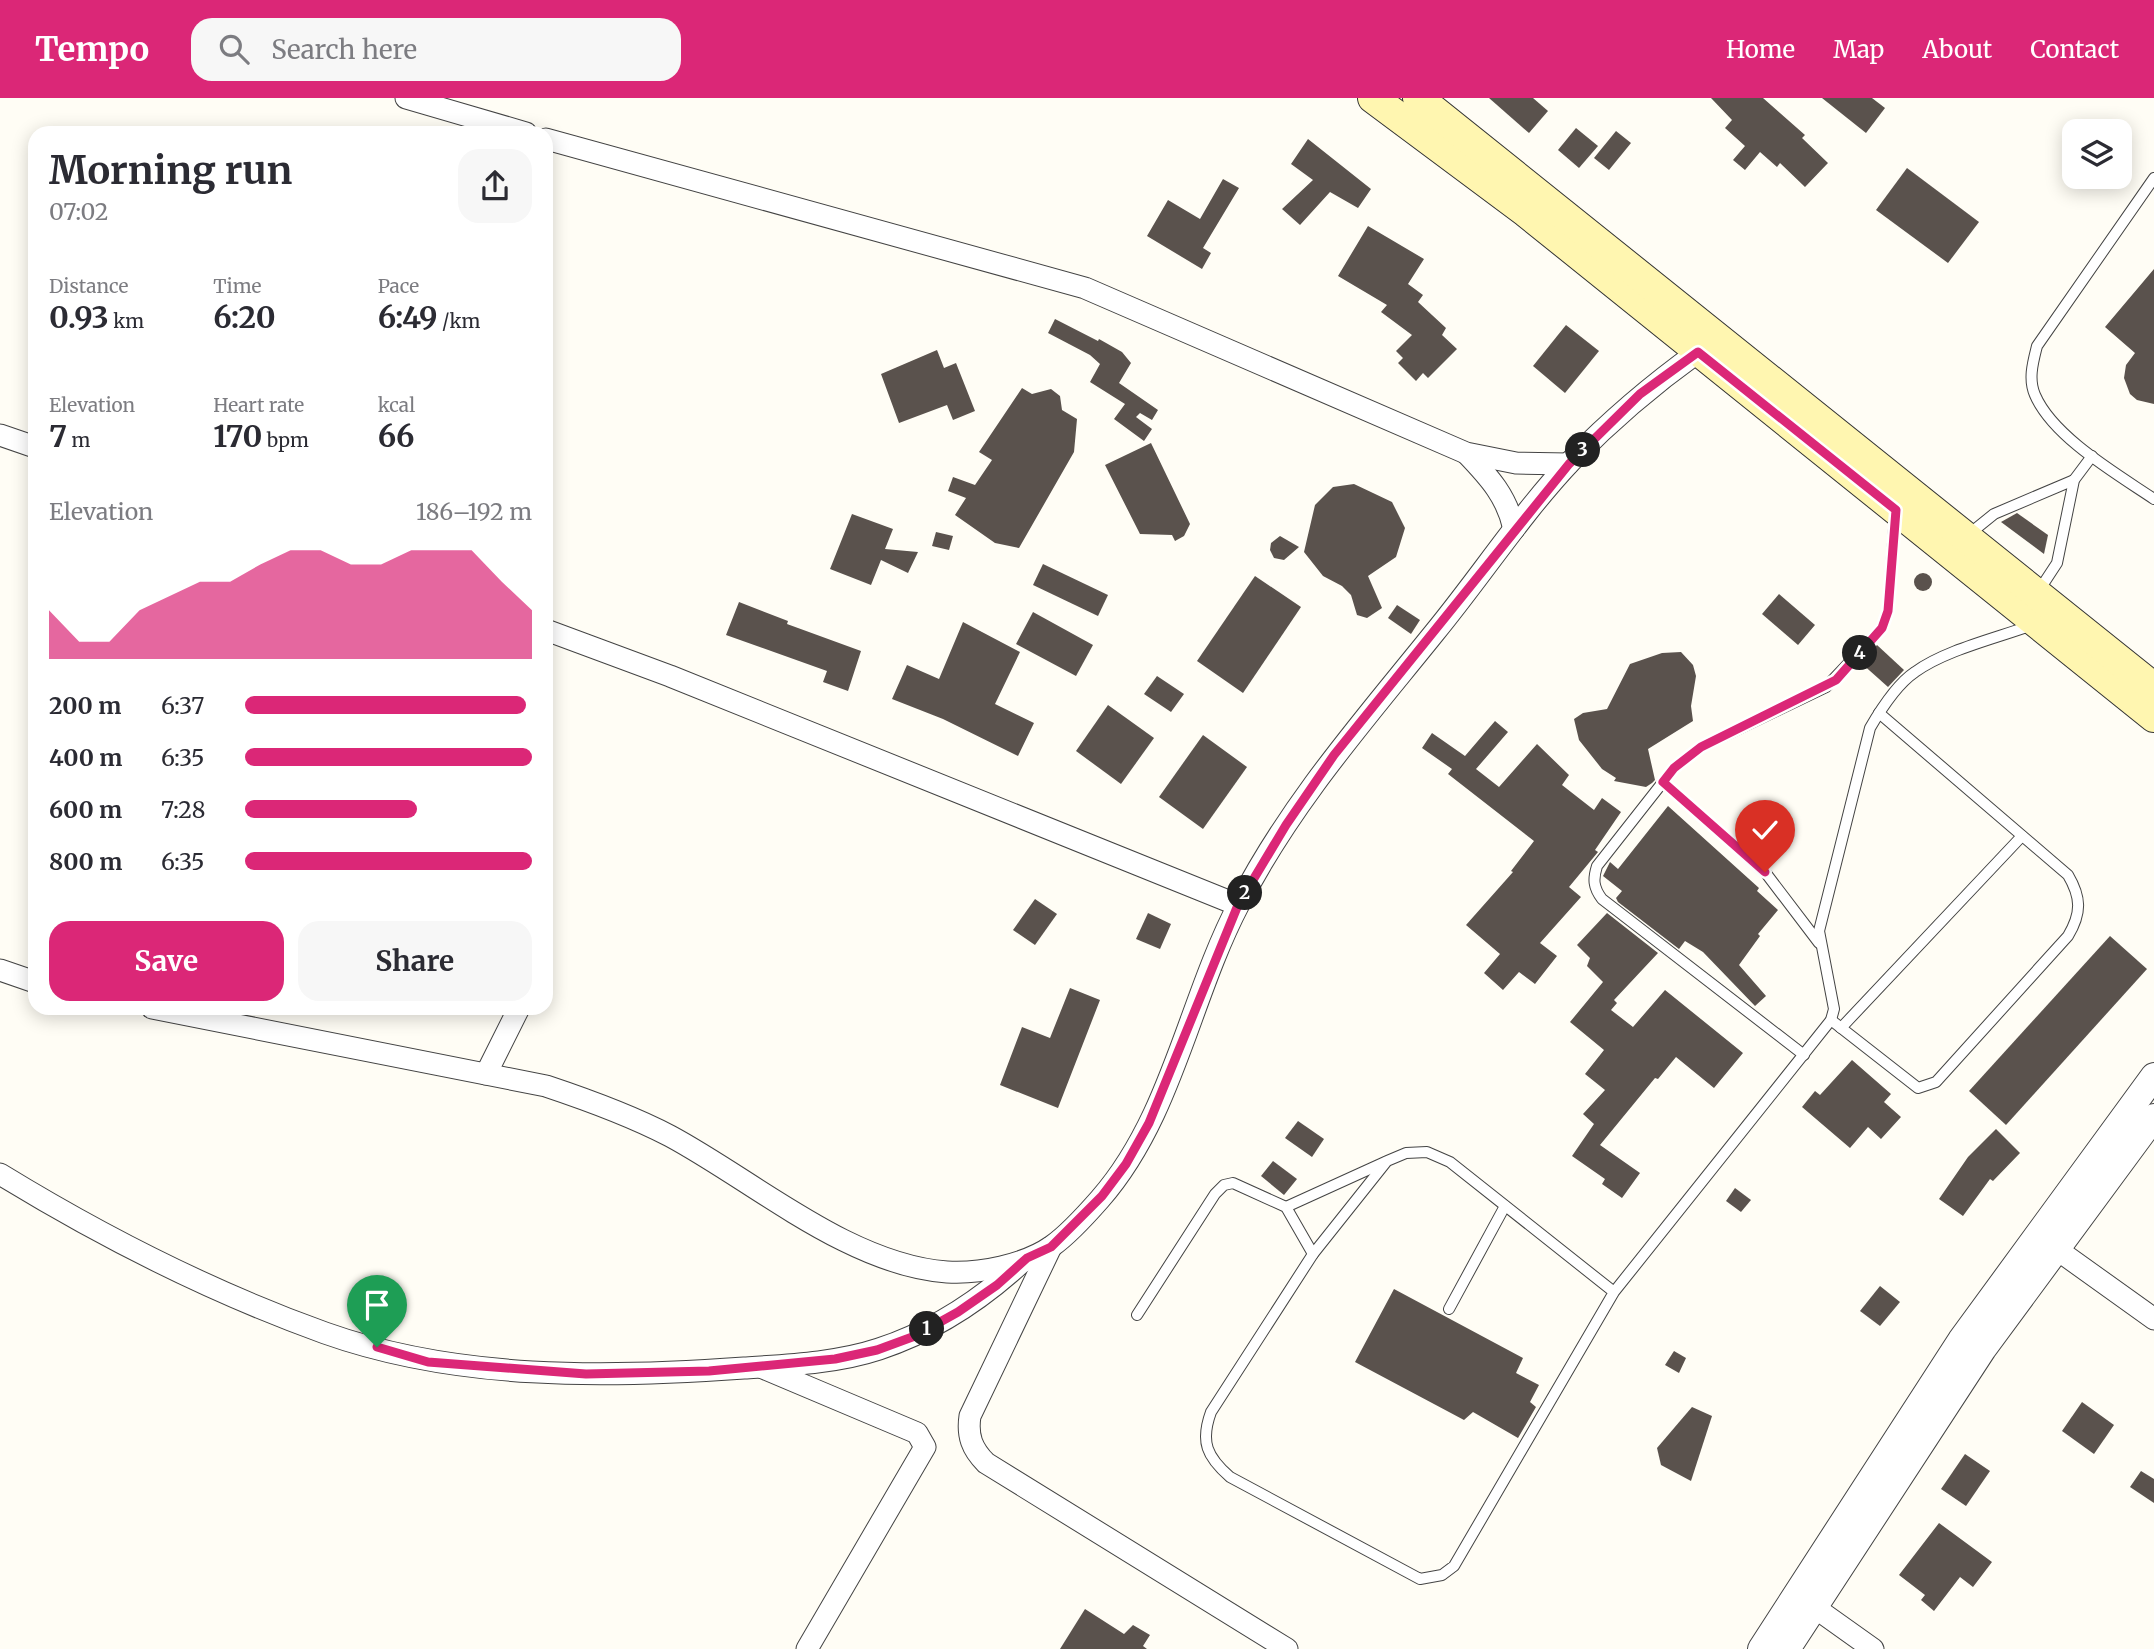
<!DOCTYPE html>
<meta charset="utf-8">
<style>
body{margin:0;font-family:Merriweather,serif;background:#f7f7f7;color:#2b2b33;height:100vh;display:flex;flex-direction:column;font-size:26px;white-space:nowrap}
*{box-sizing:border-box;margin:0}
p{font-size:23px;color:#7c7c81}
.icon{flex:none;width:38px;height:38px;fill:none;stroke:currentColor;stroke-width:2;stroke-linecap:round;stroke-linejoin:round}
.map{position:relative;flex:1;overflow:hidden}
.side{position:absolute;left:28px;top:28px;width:525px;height:889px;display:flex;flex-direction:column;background:#fff;border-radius:21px;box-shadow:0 4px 18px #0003}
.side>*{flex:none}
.fabs{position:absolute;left:2062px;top:21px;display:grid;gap:14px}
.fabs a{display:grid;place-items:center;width:70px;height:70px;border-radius:14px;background:#fff;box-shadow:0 4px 18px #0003;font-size:35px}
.pin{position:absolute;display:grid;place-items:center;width:60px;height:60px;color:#fff;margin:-72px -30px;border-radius:50% 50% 50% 0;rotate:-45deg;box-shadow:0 0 7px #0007}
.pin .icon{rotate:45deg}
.km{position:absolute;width:35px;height:35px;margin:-18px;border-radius:50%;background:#222;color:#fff;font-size:19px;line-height:35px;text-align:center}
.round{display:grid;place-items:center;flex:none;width:74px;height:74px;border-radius:21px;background:#f7f7f7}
.overview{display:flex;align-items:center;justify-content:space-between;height:119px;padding:0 21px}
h1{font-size:38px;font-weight:700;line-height:52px}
.figures{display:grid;grid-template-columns:repeat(3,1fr);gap:10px;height:119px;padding:7px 21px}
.figures div{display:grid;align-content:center}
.figures b{font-size:30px;font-weight:700}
.figures small{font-size:19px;font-weight:400}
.figures p{font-size:19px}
.chart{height:196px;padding:14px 21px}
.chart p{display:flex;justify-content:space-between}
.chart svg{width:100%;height:126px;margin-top:7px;fill:#db2777;opacity:.7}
.action{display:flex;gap:14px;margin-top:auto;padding:14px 21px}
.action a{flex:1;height:80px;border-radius:21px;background:#db2777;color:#fff;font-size:28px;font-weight:700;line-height:80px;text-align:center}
.action a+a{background:#f7f7f7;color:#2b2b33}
ul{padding:0 21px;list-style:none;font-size:23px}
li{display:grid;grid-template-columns:112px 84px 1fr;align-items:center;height:52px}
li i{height:18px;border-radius:9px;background:#db2777}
header{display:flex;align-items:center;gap:42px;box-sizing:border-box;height:98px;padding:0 35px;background:#db2777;color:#fff}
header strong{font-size:33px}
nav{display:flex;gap:38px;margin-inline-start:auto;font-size:24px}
.search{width:490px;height:63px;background:#f7f7f7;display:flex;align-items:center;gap:18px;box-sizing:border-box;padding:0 24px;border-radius:21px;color:#7c7c81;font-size:26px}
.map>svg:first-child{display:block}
</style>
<header>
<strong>Tempo</strong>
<div class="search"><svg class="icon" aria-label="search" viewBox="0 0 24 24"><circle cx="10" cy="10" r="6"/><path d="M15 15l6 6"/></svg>Search here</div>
<nav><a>Home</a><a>Map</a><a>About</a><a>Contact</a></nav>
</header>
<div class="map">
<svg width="2154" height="1551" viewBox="0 0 2154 1551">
<rect width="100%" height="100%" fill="#fffdf5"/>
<g fill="#5a524d">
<path d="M1489 0H1533L1548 13 1529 35Z"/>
<path d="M1711 0H1763L1805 37 1802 40 1828 65 1805 89 1780 65 1777 69 1760 54 1745 72 1733 62 1745 48 1725 30 1732 22Z"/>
<path d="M1822 0H1872L1885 10 1866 35Z"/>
<path d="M1576 30 1598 48 1579 70 1558 52Z"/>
<path d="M1616 33 1631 45 1609 72 1594 60Z"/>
<path d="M1308 41 1371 91 1358 110 1330 94 1300 127 1282 111 1313 82 1291 66Z"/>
<path d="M1907 70 1979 124 1948 165 1876 112Z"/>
<path d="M1223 81 1239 90 1203 150 1211 155 1202 171 1147 138 1168 102 1200 121Z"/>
<path d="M1368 128 1424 161 1408 186 1423 197 1418 204 1446 230 1442 237 1457 251 1428 280 1423 275 1416 283 1398 265 1403 260 1396 253 1412 237 1381 214 1387 207 1338 178Z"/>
<path d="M2154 171V306L2137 302 2130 296 2124 280 2126 267 2135 255 2105 229Z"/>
<path d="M1055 221 1098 243 1099 241 1122 254 1131 265 1119 285 1158 312 1152 322 1140 315 1136 319 1152 331 1144 343 1114 321 1125 306 1090 284 1100 266 1090 257 1048 235Z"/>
<path d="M1566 227 1599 253 1565 295 1533 268Z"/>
<path d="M937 252 944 270 956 265 975 313 953 322 947 307 899 325 881 276Z"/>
<path d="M1022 290 1032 296 1051 291 1060 298 1062 312 1077 321 1074 354 1019 450 995 445 955 417 966 400 948 393 953 379 975 387 992 362 979 354Z"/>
<path d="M1151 345 1190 426 1184 438 1175 443 1172 437 1140 436 1105 367Z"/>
<path d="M1354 386 1392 404 1405 430 1396 459 1368 478 1382 510 1367 520 1357 517 1351 497 1342 488 1323 478 1304 454 1315 407 1333 389Z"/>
<path d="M2017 415 2048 437 2044 456 2001 424Z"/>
<path d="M852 416 893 431 885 451 918 454 908 475 881 462 871 487 830 471Z"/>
<path d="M936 434 953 438 949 452 932 448Z"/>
<path d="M1280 438 1299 449 1284 462 1274 460 1270 452 1271 445Z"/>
<path d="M1043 466 1108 497 1098 518 1033 487Z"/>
<circle cx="1923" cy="484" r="9"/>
<path d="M1255 478 1301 509 1243 595 1197 563Z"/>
<path d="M1779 496 1815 527 1798 547 1762 516Z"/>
<path d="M739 504 788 523 787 526 861 553 848 593 823 584 827 573 726 537Z"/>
<path d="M1397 507 1420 522 1411 536 1388 520Z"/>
<path d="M1033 514 1093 547 1076 578 1016 546Z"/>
<path d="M963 524 1020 554 995 606 1034 625 1018 658 943 621 892 601 907 567 939 581Z"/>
<path d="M1877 547 1904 572 1888 589 1860 564Z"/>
<path d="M1681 554 1693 567 1696 578 1691 608 1693 623 1648 651 1655 682 1652 685 1646 689 1614 683 1616 680 1602 671 1579 642 1574 621 1583 615 1607 611 1630 566 1662 555Z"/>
<path d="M1157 578 1184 596 1171 614 1144 596Z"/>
<path d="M1108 607 1154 640 1121 686 1076 653Z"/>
<path d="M1495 623 1508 634 1476 671 1499 689 1537 646 1569 677 1562 687 1594 712 1602 700 1621 714 1595 752 1598 754 1569 789 1581 799 1540 845 1557 858 1535 886 1519 874 1503 892 1484 875 1500 856 1466 827 1513 774 1511 773 1534 743 1448 676 1452 671 1422 650 1432 635 1465 658Z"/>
<path d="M1203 637 1247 669 1203 731 1159 699Z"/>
<path d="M1668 708 1759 790 1757 793 1778 812 1758 836 1760 838 1739 867 1766 898 1755 908 1703 854 1685 843 1679 851 1618 804 1616 800 1622 793 1603 778 1610 764 1618 771Z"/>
<path d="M1035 801 1057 816 1035 847 1013 832Z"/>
<path d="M1148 815 1171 826 1160 851 1136 841Z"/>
<path d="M1607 815 1658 855 1614 902 1617 905 1611 912 1633 929 1665 892 1743 955 1714 990 1676 959 1658 981 1655 980 1600 1047 1640 1075 1622 1100 1602 1086 1605 1081 1572 1058 1594 1026 1583 1016 1605 992 1585 976 1604 952 1570 924 1603 884 1587 868 1590 860 1577 847Z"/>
<path d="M2110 838 2147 871 2006 1027 1969 993Z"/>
<path d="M1070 890 1100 902 1058 1010 1000 987 1022 929 1050 940Z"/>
<path d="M1852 962 1891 996 1884 1004 1901 1019 1881 1041 1868 1029 1850 1050 1802 1009 1815 993 1820 997Z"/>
<path d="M1298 1023 1324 1041 1312 1059 1285 1040Z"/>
<path d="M1996 1031 2020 1055 1993 1083 1990 1081 1963 1118 1939 1101 1968 1059Z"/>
<path d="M1273 1063 1297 1081 1284 1097 1261 1078Z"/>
<path d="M1735 1090 1751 1102 1741 1114 1726 1103Z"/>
<path d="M1880 1188 1900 1204 1880 1228 1860 1213Z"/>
<path d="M1394 1191 1523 1260 1516 1275 1539 1287 1530 1304 1536 1309 1518 1340 1473 1314 1464 1322 1355 1264Z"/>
<path d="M1674 1253 1686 1260 1679 1275 1665 1267Z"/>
<path d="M2082 1304 2114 1327 2094 1356 2062 1333Z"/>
<path d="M1692 1309 1712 1318 1691 1383 1661 1367 1657 1350Z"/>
<path d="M1965 1356 1990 1373 1966 1408 1941 1391Z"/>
<path d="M2141 1373 2154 1381V1405L2130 1389Z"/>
<path d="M1939 1425 1992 1464 1973 1489 1960 1479 1934 1513 1921 1502 1925 1497 1899 1477Z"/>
<path d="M1085 1511 1124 1536 1133 1527 1150 1537 1143 1548 1147 1551H1060Z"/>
</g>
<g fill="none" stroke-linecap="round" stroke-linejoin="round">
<defs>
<g id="service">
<path d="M2154 80 2037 248C2033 264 2028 281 2035 297 2053 339 2117 376 2154 401"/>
<path d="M1968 437 1994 416 2074 382"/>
<path d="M2038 494 2057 465 2074 382 2092 358"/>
<path d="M1663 684 1765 774 1819 845"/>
<path d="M1831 922 1918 990 1936 984 2068 838C2082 815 2081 799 2068 777L1879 615"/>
<path d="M1841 930 2022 738"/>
<path d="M1804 957 1602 801C1593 789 1593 781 1597 768L1674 670 1701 649 1826 589 1882 530 1888 513 1895 417"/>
<path d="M1286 1109 1385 1064"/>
<path d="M1614 1194 1450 1064 1427 1054 1406 1055 1387 1063 1313 1156 1211 1314C1200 1344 1207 1359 1230 1379L1420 1481 1442 1477 1454 1468 1614 1194 1831 922 1834 911 1819 833 1870 630C1881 611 1897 586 1915 574 1945 552 1997 540 2032 527"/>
<path d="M1449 1211 1505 1108"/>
<path d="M1137 1217 1215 1096 1224 1087 1233 1085 1286 1109 1313 1156"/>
</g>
<g id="minor">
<path d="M406 0 526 35"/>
<path d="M546 41 1085 190 1466 355 1516 365 1568 366"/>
<path d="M0 337 35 349"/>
<path d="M1467 356C1490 380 1507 399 1514 431"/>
<path d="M546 532 670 578 1238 807"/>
<path d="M0 872 35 884"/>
<path d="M152 910 546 988C588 1002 630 1017 670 1038 754 1083 849 1167 947 1174 979 1176 1025 1167 1052 1148 1069 1136 1086 1117 1100 1101 1172 1019 1189 901 1239 806 1290 706 1365 621 1435 534 1481 478 1521 416 1571 363 1611 322 1652 287 1698 254"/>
<path d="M486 976 519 910"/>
<path d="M0 1076C103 1139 211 1194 325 1235 457 1282 606 1280 744 1270 788 1267 837 1265 879 1251 934 1233 981 1202 1023 1163"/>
<path d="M1051 1149 970 1318C967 1338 972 1351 986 1365L1287 1551"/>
<path d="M2055 1150 2154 1221"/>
<path d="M763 1270 917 1335 925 1349 807 1551"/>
<path d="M1814 1509 1873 1551"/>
</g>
<g id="tertiary">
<path d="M1761 1551 1961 1242 2154 978"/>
<path d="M1787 1551 1983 1251 2154 1019"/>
</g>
<g id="secondary">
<path d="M1373 0 1526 114 2154 619"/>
<path d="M1418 0 2154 590"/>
</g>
</defs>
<use href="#service" stroke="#444" stroke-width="12"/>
<use href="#minor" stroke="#444" stroke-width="23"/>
<use href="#tertiary" stroke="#444" stroke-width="28"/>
<use href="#secondary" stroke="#333" stroke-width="32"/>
<use href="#service" stroke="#fff" stroke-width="10"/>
<use href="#minor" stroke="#fff" stroke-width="21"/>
<use href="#tertiary" stroke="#fff" stroke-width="26"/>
<use href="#secondary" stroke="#fff6b0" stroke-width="30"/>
</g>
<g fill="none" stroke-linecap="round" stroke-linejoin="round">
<defs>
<path id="route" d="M377 1249 428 1264 586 1276 709 1273 835 1261 877 1252 915 1238 958 1214 997 1187 1027 1160 1051 1149 1102 1098 1126 1066 1149 1025 1238 807 1286 727 1334 657 1569 366 1640 296 1698 254 1896 412 1888 513 1882 530 1836 582 1701 649 1674 670 1663 684 1765 774"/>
</defs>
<use href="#route" stroke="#fff" stroke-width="14"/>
<use href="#route" stroke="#db2777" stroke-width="9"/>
</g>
</svg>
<div class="fabs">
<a><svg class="icon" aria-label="layers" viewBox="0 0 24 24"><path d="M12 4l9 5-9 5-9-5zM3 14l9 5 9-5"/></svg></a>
</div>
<div class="pin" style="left:377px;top:1249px;background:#1e9e55"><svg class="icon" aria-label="arrive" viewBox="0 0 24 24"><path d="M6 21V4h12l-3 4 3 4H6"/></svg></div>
<div class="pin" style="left:1765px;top:774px;background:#d93025"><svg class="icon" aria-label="check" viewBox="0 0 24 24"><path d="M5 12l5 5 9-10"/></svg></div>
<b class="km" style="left:927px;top:1231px">1</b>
<b class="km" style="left:1245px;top:795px">2</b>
<b class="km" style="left:1583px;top:352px">3</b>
<b class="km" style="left:1860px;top:555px">4</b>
<section class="side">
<div class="overview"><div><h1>Morning run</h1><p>07:02</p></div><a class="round"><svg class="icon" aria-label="share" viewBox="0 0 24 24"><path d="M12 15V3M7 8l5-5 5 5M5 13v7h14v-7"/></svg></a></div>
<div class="figures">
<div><p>Distance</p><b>0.93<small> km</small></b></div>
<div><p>Time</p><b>6:20</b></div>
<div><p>Pace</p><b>6:49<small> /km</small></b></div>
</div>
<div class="figures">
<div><p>Elevation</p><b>7<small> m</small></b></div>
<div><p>Heart rate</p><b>170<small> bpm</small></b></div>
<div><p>kcal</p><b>66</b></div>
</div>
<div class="chart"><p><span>Elevation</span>186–192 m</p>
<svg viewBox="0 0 160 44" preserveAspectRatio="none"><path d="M0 44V27L10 38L20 38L30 27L40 22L50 17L60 17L70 11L80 6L90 6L100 11L110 11L120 6L130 6L140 6L150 17L160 27V44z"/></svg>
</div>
<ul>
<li><b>200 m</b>6:37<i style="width:98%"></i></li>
<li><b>400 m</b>6:35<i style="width:100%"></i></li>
<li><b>600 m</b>7:28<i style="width:60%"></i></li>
<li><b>800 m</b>6:35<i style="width:100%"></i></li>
</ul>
<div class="action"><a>Save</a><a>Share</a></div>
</section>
</div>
